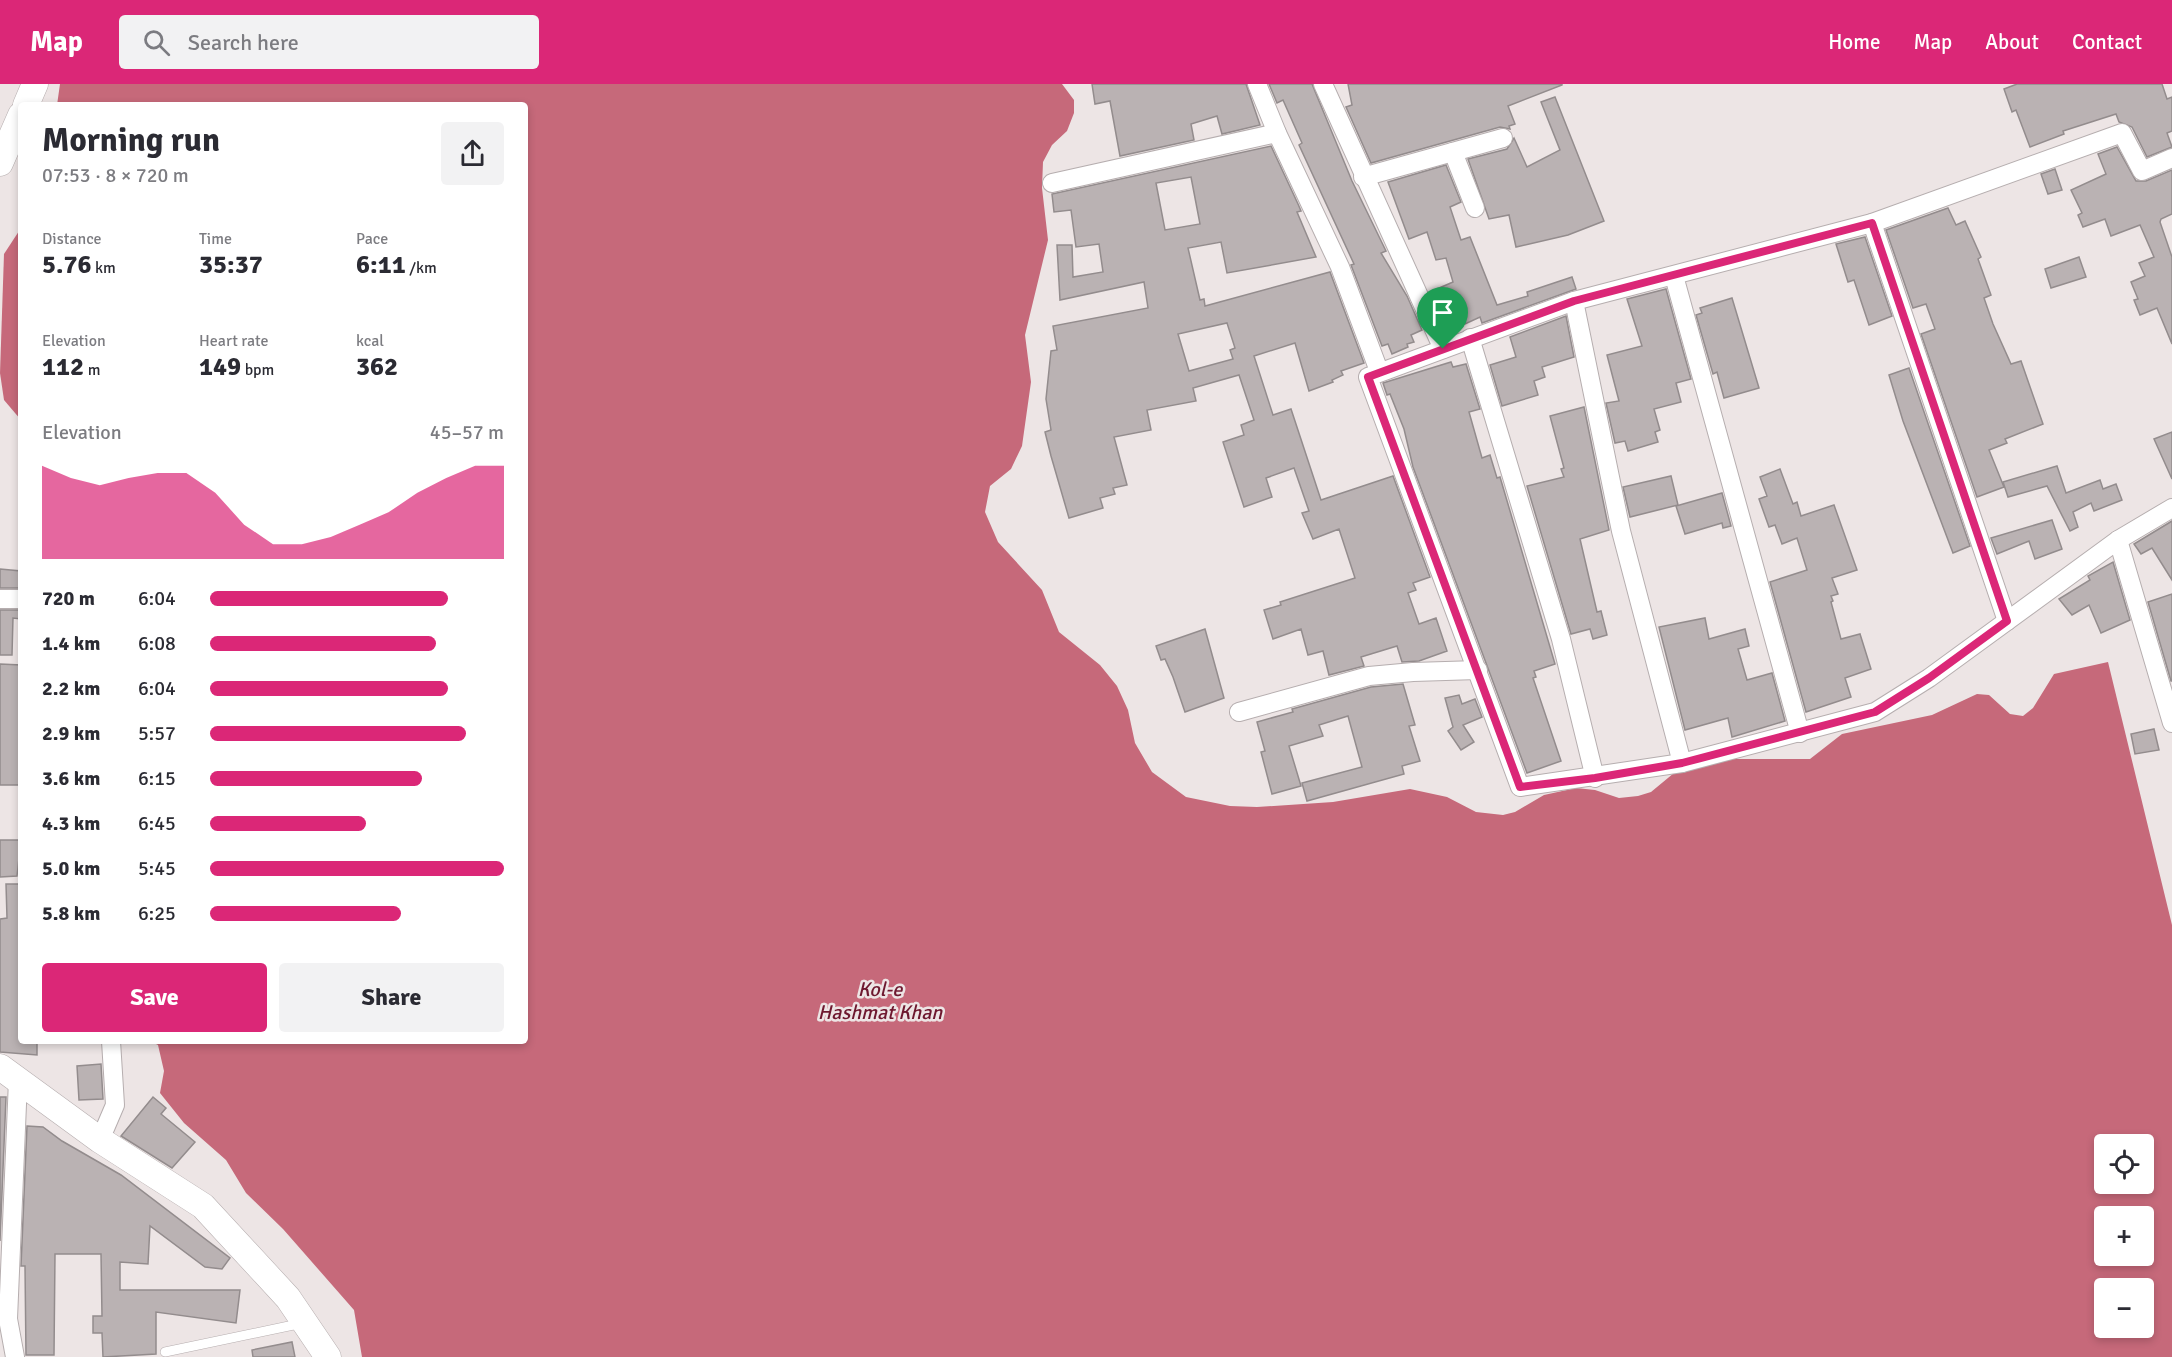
<!DOCTYPE html>
<meta charset="utf-8">
<style>
body{margin:0;font-family:Signika,sans-serif;background:#f2f2f3;color:#2b2b33;height:100vh;display:flex;flex-direction:column;font-size:22px;white-space:nowrap}
*{box-sizing:border-box;margin:0}
p{font-size:20px;color:#7c7c81}
.icon{flex:none;width:33px;height:33px;fill:none;stroke:currentColor;stroke-width:2;stroke-linecap:round;stroke-linejoin:round}
.map{position:relative;flex:1;overflow:hidden}
.details{position:absolute;left:18px;top:18px;width:510px;height:942px;display:flex;flex-direction:column;background:#fff;border-radius:6px;box-shadow:0 3px 9px #0003}
.details>*{flex:none}
.tools{position:absolute;left:2094px;top:1050px;display:grid;gap:12px}
.tools a{display:grid;place-items:center;width:60px;height:60px;border-radius:6px;background:#fff;box-shadow:0 3px 9px #0003;font-size:30px}
.pin{position:absolute;display:grid;place-items:center;width:51px;height:51px;color:#fff;margin:-62px -26px;border-radius:50% 50% 50% 0;rotate:-45deg;box-shadow:0 0 6px #0007}
.pin .icon{rotate:45deg}
.round{display:grid;place-items:center;flex:none;width:63px;height:63px;border-radius:6px;background:#f2f2f3}
.overview{display:flex;align-items:center;justify-content:space-between;height:102px;padding:0 24px}
h1{font-size:33px;font-weight:700;line-height:45px}
.metrics{display:grid;grid-template-columns:repeat(3,1fr);gap:9px;height:102px;padding:6px 24px}
.metrics div{display:grid;align-content:center}
.metrics b{font-size:26px;font-weight:700}
.metrics small{font-size:16px;font-weight:400}
.metrics p{font-size:16px}
.chart{height:168px;padding:12px 24px}
.chart p{display:flex;justify-content:space-between}
.chart svg{width:100%;height:108px;margin-top:6px;fill:#db2777;opacity:.7}
.primary-button{display:flex;gap:12px;margin-top:auto;padding:12px 24px}
.primary-button a{flex:1;height:69px;border-radius:6px;background:#db2777;color:#fff;font-size:24px;font-weight:700;line-height:69px;text-align:center}
.primary-button a+a{background:#f2f2f3;color:#2b2b33}
ul{padding:0 24px;list-style:none;font-size:20px}
li{display:grid;grid-template-columns:96px 72px 1fr;align-items:center;height:45px}
li i{height:15px;border-radius:8px;background:#db2777}
header{display:flex;align-items:center;gap:36px;box-sizing:border-box;height:84px;padding:0 30px;background:#db2777;color:#fff}
header strong{font-size:28px}
nav{display:flex;gap:33px;margin-inline-start:auto;font-size:21px}
.search{width:420px;height:54px;background:#f2f2f3;display:flex;align-items:center;gap:15px;box-sizing:border-box;padding:0 21px;border-radius:6px;color:#7c7c81;font-size:22px}
.map>svg:first-child{display:block}
</style>
<header>
<strong>Map</strong>
<div class="search"><svg class="icon" aria-label="search" viewBox="0 0 24 24"><circle cx="10" cy="10" r="6"/><path d="M15 15l6 6"/></svg>Search here</div>
<nav><a>Home</a><a>Map</a><a>About</a><a>Contact</a></nav>
</header>
<div class="map">
<svg width="2172" height="1273" viewBox="0 0 2172 1273">
<rect width="100%" height="100%" fill="#ede5e5"/>
<g fill="#c6697a" fill-rule="evenodd">
<path d="M60 0H1062L1074 16V29L1067 47 1052 61 1043 78 1042 104 1048 156 1025 251 1031 298 1022 362 1011 385 990 402 985 428 998 458 1042 506 1059 548 1100 581 1117 602 1128 626 1135 659 1152 688 1186 713 1230 722 1257 723 1333 718 1410 705 1447 713 1476 728 1503 731 1515 728 1544 711 1576 704 1595 706 1619 714 1638 712 1651 708 1674 689 1725 675H1810L1842 650 1932 631 1977 610 1989 611 2010 630 2023 632 2033 624 2054 590 2108 578 2172 841V1273H362L354 1226 283 1145 246 1109 226 1076 184 1039 160 1009 164 987 158 961 150 957H525V21H57ZM2104 1060H2144V1100H2104ZM2104 1132H2144V1172H2104ZM2104 1204H2144V1244H2104Z"/>
<path d="M21 144V336L4 316 0 289 4 170Z"/>
</g>
<g fill="#bab2b3" stroke="#938c8d" stroke-width="1.5" fill-rule="evenodd">
<path d="M1092 0H1246L1260 41 1222 50 1217 32 1191 40 1194 56 1120 72 1110 17 1095 20Z"/>
<path d="M1269 0H1312L1352 97 1386 167 1381 169 1407 212 1422 246 1411 251 1414 258 1407 260 1408 263 1392 270 1388 260 1382 262 1351 181 1354 180 1299 61 1302 59 1283 16 1277 19Z"/>
<path d="M1348 0H1562V1L1508 22 1515 40 1509 42 1510 45 1500 43 1371 79 1346 23 1352 21Z"/>
<path d="M2017 0H2162L2167 15 2172 13V47L2167 49 2172 63 2147 73 2132 43 2119 38 2116 30 2063 47 2064 50 2030 63 2016 26 2012 28 2004 5Z"/>
<path d="M1555 13 1604 137 1568 151 1516 163 1509 131 1489 135 1468 75 1507 65 1514 54 1527 83 1560 66 1541 18Z"/>
<path d="M1271 62 1298 120 1301 127 1297 128 1316 173 1227 189 1221 158 1188 164 1200 216 1204 215 1205 222 1330 188 1364 279 1341 287 1343 291 1332 296 1333 298 1309 307 1295 259 1254 272 1273 331 1291 325 1321 416 1393 392 1430 493 1413 499 1416 506 1408 509 1419 540 1436 534 1447 567 1419 577 1402 578 1397 562 1361 573 1364 582 1329 591 1323 567 1308 571 1301 545 1273 555 1264 526 1281 521 1280 518 1355 494 1339 445 1313 455 1302 429 1309 427 1294 384 1266 394 1272 413 1244 423 1223 358 1244 351 1241 341 1254 336 1239 291 1193 304 1196 317 1147 326 1151 346 1114 353 1127 401 1113 404 1115 410 1100 414 1103 424 1069 434 1051 372 1045 348 1051 346 1046 315 1051 267 1057 266 1053 242 1148 224 1144 198 1060 216 1057 161H1072L1073 193 1103 188 1099 160 1076 163 1071 126 1054 128 1052 110ZM1191 93 1200 140 1165 146 1156 99ZM1227 239 1235 264 1230 266 1233 275 1189 287 1178 250Z"/>
<path d="M2117 63 2136 97H2146L2172 86V130L2161 135 2160 138 2172 173V260L2157 224 2140 231 2134 216 2138 215 2131 198 2145 192 2139 179 2154 173 2140 141 2111 152 2105 135 2083 143 2078 131 2082 129 2071 106 2106 90 2098 70Z"/>
<path d="M1446 81 1461 118 1450 123 1461 156 1470 153 1497 221 1528 212 1527 208 1572 193 1576 205 1482 239 1480 233 1465 240 1460 228 1442 236 1430 208 1453 198 1446 174 1436 176 1427 148 1409 155 1388 98Z"/>
<path d="M2055 85 2062 106 2048 110 2041 90Z"/>
<path d="M1948 124 1956 141 1965 137 1981 173 1978 175 1991 211 1984 214 1993 240 2011 280 2021 277 2043 340 2005 355 2007 359 1989 366 2004 403 1977 413 1921 250 1935 245 1926 220 1913 224 1886 146Z"/>
<path d="M1865 153 1892 232 1869 241 1854 196 1848 198 1836 160Z"/>
<path d="M2079 173 2086 193 2051 204 2045 185Z"/>
<path d="M1666 205 1691 295 1676 299 1681 318 1654 325 1660 346 1655 348 1658 358 1628 367 1625 357 1615 359 1606 319 1619 317 1607 271 1642 262 1627 215Z"/>
<path d="M1732 214 1759 304 1724 314 1717 288 1713 290 1696 231 1702 229 1700 224Z"/>
<path d="M1566 232 1574 273 1542 283 1545 293 1534 297 1538 311 1502 322 1490 281 1516 273 1510 253Z"/>
<path d="M1451 278 1453 283 1466 280 1480 325 1469 328 1482 374 1490 371 1497 394 1500 393 1555 580 1534 587 1536 593 1533 594 1561 677 1527 689 1413 383 1404 345 1390 310 1387 311 1383 299Z"/>
<path d="M1909 284 1970 462 1953 469 1903 337 1889 291Z"/>
<path d="M1584 323 1609 446 1580 455 1597 528 1601 527 1607 551 1593 555 1590 545 1571 550 1527 402 1564 393 1561 385 1564 384 1550 332Z"/>
<path d="M2172 348V395L2154 355Z"/>
<path d="M2057 382 2066 409 2100 396 2103 405 2116 400 2122 416 2094 427 2091 419 2073 428 2078 443 2070 447 2047 402 2008 413 2003 398Z"/>
<path d="M1780 385 1793 420 1797 418 1801 432 1834 421 1857 486 1832 494 1838 510 1831 512 1833 517 1831 518 1841 555 1860 550 1871 585 1845 594 1851 613 1806 628 1770 498 1807 486 1797 454 1782 460 1775 441 1769 443 1759 415 1767 412 1760 393Z"/>
<path d="M1671 392 1678 421 1630 433 1623 403Z"/>
<path d="M1722 409 1731 442 1723 444 1722 439 1685 450 1676 422Z"/>
<path d="M2052 436 2062 465 2035 475 2029 457 1997 470 1991 454Z"/>
<path d="M2172 437V496L2152 464 2141 470 2134 460Z"/>
<path d="M2113 478 2130 536 2101 549 2089 521 2072 531 2059 515 2090 496 2088 492Z"/>
<path d="M0 485 21 487V504H0Z"/>
<path d="M2172 510V597H2171L2148 518Z"/>
<path d="M0 526H21V535L13 534 12 571H0Z"/>
<path d="M1705 534 1709 555 1745 545 1749 562 1738 565 1747 596 1772 589 1785 637 1732 653 1728 634 1685 646 1659 543Z"/>
<path d="M1205 545 1224 614 1185 628 1173 593 1165 575 1161 576 1156 562Z"/>
<path d="M0 580 21 581V701H0Z"/>
<path d="M1403 600 1415 641 1409 642 1420 677 1402 682 1404 690 1307 717 1302 699 1362 683 1348 632 1319 641 1323 652 1289 662 1301 702 1272 710 1261 668 1265 667 1257 638 1293 628 1292 625 1371 603Z"/>
<path d="M1459 611 1462 620 1475 615 1482 633 1463 641 1474 658 1461 666 1448 647 1453 643 1445 614Z"/>
<path d="M2154 645 2159 666 2135 670 2131 650Z"/>
<path d="M0 756H21L17 792 0 793Z"/>
<path d="M6 800H21V957H37V971L0 968V835L7 834Z"/>
<path d="M101 980 103 1015 79 1016 77 982Z"/>
<path d="M0 1013H6L0 1157Z"/>
<path d="M153 1013 166 1024 161 1030 195 1058 172 1084 121 1052Z"/>
<path d="M27 1042 43 1043 62 1057 121 1091 230 1174 222 1185 205 1183 150 1142 148 1180 120 1178V1206H240L236 1239 156 1228V1270L103 1273 102 1249H93V1232H102L101 1170H55L54 1271H26L25 1182H21Z"/>
<path d="M292 1258 295 1273H253L252 1266Z"/>
</g>
<g fill="none" stroke-linecap="round" stroke-linejoin="round">
<defs>
<path id="lane" d="M165 1268 303 1239"/>
<g id="street">
<path d="M1257 0 1277 49 1340 183 1379 287"/>
<path d="M1323 0 1443 265"/>
<path d="M1453 68 1475 124"/>
<path d="M2172 74 2142 87 2122 49 1872 139 1574 217 1368 293 1520 703 1682 679 1875 628 1929 594 2118 456 2172 424"/>
<path d="M1363 93 1503 54"/>
<path d="M1052 99 1277 49"/>
<path d="M1872 139 2007 537"/>
<path d="M1674 192 1800 649"/>
<path d="M1574 217 1621 447 1682 679"/>
<path d="M1470 254 1561 555 1595 694"/>
<path d="M2118 456 2172 639"/>
<path d="M0 515H21"/>
<path d="M1239 628 1369 592 1413 588 1478 586"/>
<path d="M100 1056 115 1021 111 957"/>
<path d="M15 1273 8 1235 18 996"/>
</g>
<g id="secondary">
<path d="M26 21 35 0"/>
<path d="M0 79 21 31"/>
<path d="M0 983 100 1056 203 1122 288 1214 328 1273"/>
</g>
</defs>
<use href="#lane" stroke="#b6aeaf" stroke-width="10"/>
<use href="#street" stroke="#b6aeaf" stroke-width="20"/>
<use href="#secondary" stroke="#b6aeaf" stroke-width="27"/>
<use href="#lane" stroke="#fff" stroke-width="9"/>
<use href="#street" stroke="#fff" stroke-width="18"/>
<use href="#secondary" stroke="#fff" stroke-width="26"/>
</g>
<g fill="none" stroke-linecap="round" stroke-linejoin="round">
<defs>
<path id="route" d="M1872 139 2007 537 1929 594 1875 628 1682 679 1595 694 1520 703 1368 293 1574 217Z"/>
</defs>
<use href="#route" stroke="#fff" stroke-width="12"/>
<use href="#route" stroke="#db2777" stroke-width="8"/>
</g>
<g text-anchor="middle" stroke-width="5" stroke-linejoin="round" paint-order="stroke">
<g font-size="20" font-style="italic" fill="#6e182f" stroke="#ede5e5">
<text x="880" y="912">Kol-e<tspan x="880" dy="23">Hashmat Khan</tspan></text>
</g>
</g>
</svg>
<div class="tools">
<a><svg class="icon" aria-label="locate" viewBox="0 0 24 24"><circle cx="12" cy="12" r="6"/><path d="M12 2v4M12 18v4M2 12h4M18 12h4"/></svg></a>
<a>+</a>
<a>−</a>
</div>
<div class="pin" style="left:1443px;top:265px;background:#1e9e55"><svg class="icon" aria-label="arrive" viewBox="0 0 24 24"><path d="M6 21V4h12l-3 4 3 4H6"/></svg></div>
<section class="details">
<div class="overview"><div><h1>Morning run</h1><p>07:53 · 8 × 720 m</p></div><a class="round"><svg class="icon" aria-label="share" viewBox="0 0 24 24"><path d="M12 15V3M7 8l5-5 5 5M5 13v7h14v-7"/></svg></a></div>
<div class="metrics">
<div><p>Distance</p><b>5.76<small> km</small></b></div>
<div><p>Time</p><b>35:37</b></div>
<div><p>Pace</p><b>6:11<small> /km</small></b></div>
</div>
<div class="metrics">
<div><p>Elevation</p><b>112<small> m</small></b></div>
<div><p>Heart rate</p><b>149<small> bpm</small></b></div>
<div><p>kcal</p><b>362</b></div>
</div>
<div class="chart"><p><span>Elevation</span>45–57 m</p>
<svg viewBox="0 0 160 44" preserveAspectRatio="none"><path d="M0 44V6L10 11L20 14L30 11L40 9L50 9L60 17L70 30L80 38L90 38L100 35L110 30L120 25L130 17L140 11L150 6L160 6V44z"/></svg>
</div>
<ul>
<li><b>720 m</b>6:04<i style="width:81%"></i></li>
<li><b>1.4 km</b>6:08<i style="width:77%"></i></li>
<li><b>2.2 km</b>6:04<i style="width:81%"></i></li>
<li><b>2.9 km</b>5:57<i style="width:87%"></i></li>
<li><b>3.6 km</b>6:15<i style="width:72%"></i></li>
<li><b>4.3 km</b>6:45<i style="width:53%"></i></li>
<li><b>5.0 km</b>5:45<i style="width:100%"></i></li>
<li><b>5.8 km</b>6:25<i style="width:65%"></i></li>
</ul>
<div class="primary-button"><a>Save</a><a>Share</a></div>
</section>
</div>
